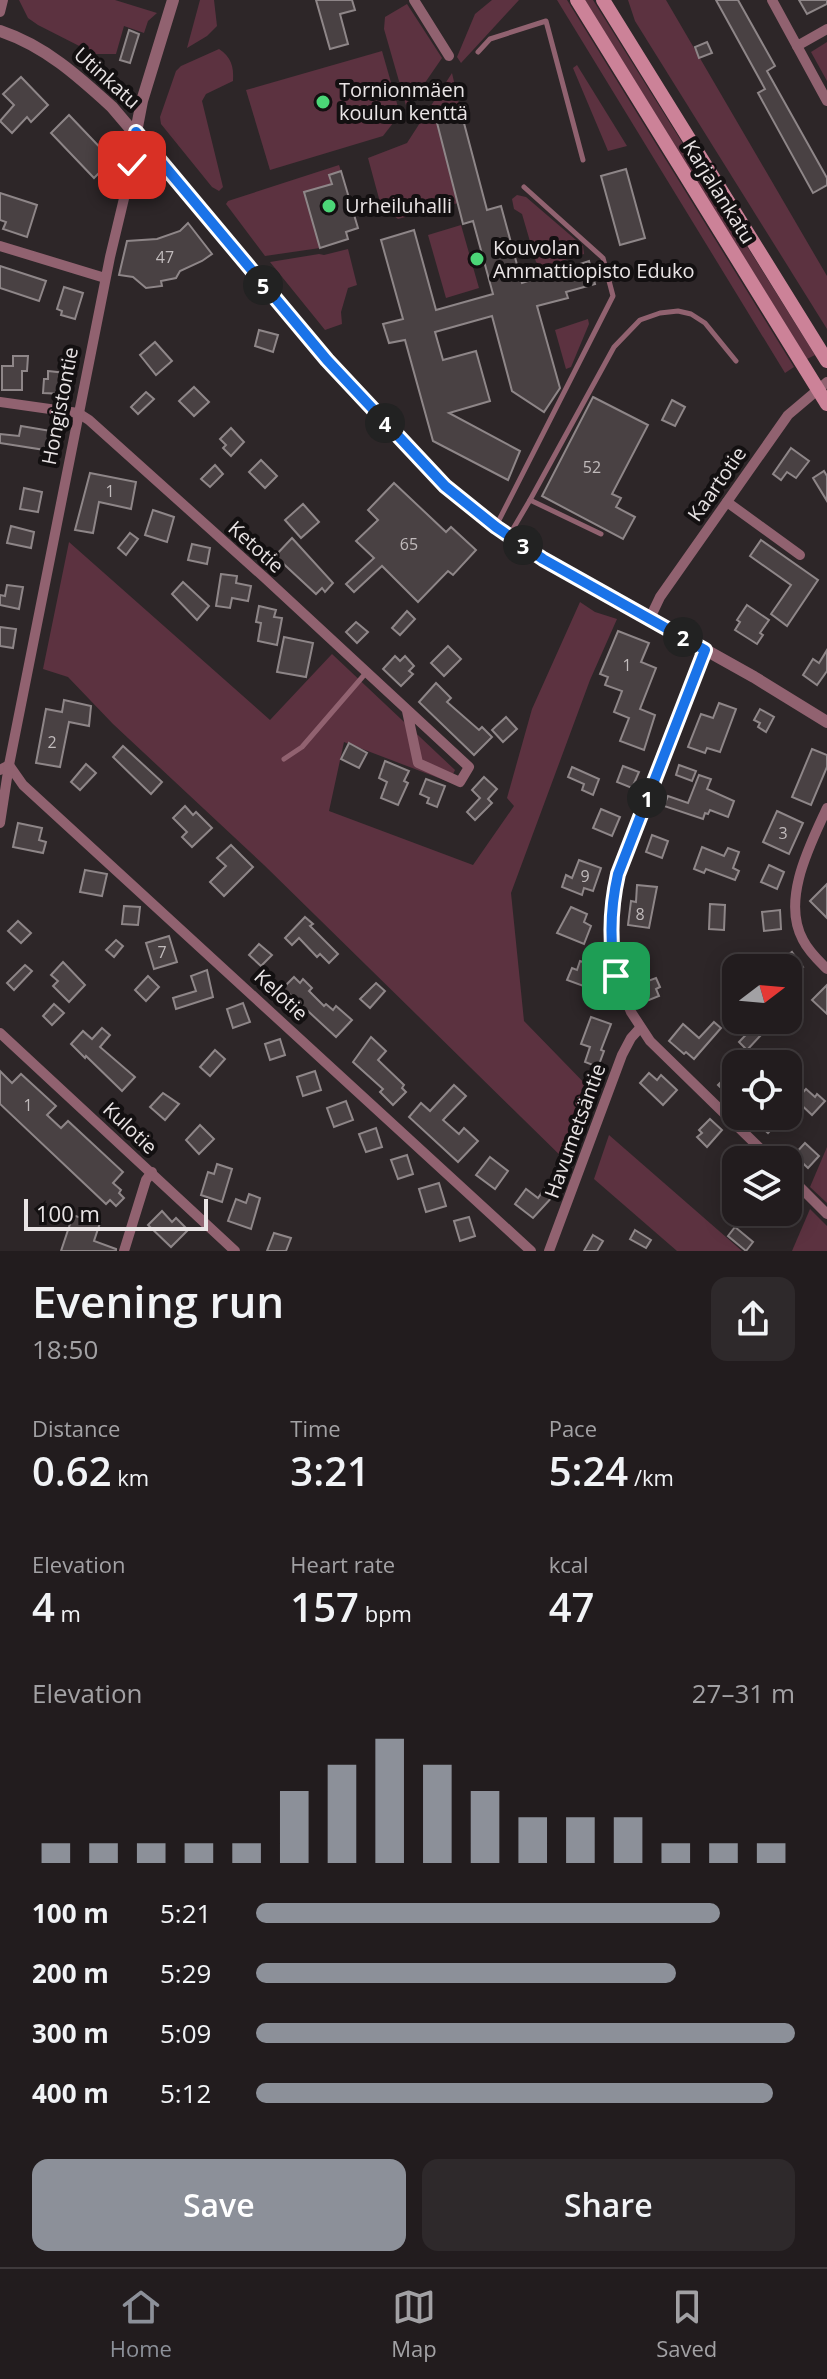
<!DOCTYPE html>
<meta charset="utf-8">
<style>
body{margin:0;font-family:"Open Sans",sans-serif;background:#2e292b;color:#f1f3f6;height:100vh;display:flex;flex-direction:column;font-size:30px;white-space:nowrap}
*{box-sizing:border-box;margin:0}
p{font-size:26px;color:#a2a1a4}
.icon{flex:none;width:44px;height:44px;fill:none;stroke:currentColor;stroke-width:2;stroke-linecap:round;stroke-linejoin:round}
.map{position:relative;height:1251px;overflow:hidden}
.drawer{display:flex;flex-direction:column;background:#221c1e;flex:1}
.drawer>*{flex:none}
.needle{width:52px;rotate:74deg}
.buttons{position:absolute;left:722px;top:954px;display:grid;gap:16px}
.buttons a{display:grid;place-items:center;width:80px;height:80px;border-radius:16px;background:#221c1e;box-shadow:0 4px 20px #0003,0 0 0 2px #3f3a3c;font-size:40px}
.scale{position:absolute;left:24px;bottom:20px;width:184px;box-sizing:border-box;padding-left:8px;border:4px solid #e9e4e5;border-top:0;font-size:22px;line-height:28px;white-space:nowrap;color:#e9e4e5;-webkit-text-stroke:6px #131011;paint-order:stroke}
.pin{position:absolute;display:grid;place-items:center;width:68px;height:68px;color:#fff;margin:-34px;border-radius:16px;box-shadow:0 4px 12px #0006}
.km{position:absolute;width:40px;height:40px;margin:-20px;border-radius:50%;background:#222;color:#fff;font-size:22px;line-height:40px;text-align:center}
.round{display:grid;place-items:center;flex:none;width:84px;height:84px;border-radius:16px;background:#2e292b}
.overview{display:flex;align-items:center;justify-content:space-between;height:136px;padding:0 32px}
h1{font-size:44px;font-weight:600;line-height:60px}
.figures{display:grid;grid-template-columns:repeat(3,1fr);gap:12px;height:136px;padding:8px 32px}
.figures div{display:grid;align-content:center}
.figures b{font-size:40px;font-weight:600}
.figures small{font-size:22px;font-weight:400}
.figures p{font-size:22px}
.chart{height:224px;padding:16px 32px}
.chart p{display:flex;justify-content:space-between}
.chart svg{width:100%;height:144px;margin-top:8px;stroke:#8c9099;stroke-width:6}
.cta{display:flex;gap:16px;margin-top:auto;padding:16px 32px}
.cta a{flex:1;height:92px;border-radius:16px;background:#8c9099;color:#fff;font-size:32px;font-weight:600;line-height:92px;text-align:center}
.cta a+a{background:#2e292b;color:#f1f3f6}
ul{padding:0 32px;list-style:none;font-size:26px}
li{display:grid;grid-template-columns:128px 96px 1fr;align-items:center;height:60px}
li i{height:20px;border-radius:10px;background:#8c9099}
.dock{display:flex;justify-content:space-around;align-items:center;height:112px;border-top:2px solid #3f3a3c;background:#221c1e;font-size:22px;color:#a2a1a4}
.dock a{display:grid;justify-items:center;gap:4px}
.dock .active{color:#8c9099}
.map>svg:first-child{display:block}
</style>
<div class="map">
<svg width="827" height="1251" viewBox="0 0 827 1251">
<rect width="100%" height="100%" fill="#2d2628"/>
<g fill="#5c3240">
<path d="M19 0H115L157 13 148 21 144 33 124 26 116 54H95L38 25 28 18Z"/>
<path d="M200 0H214L217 26 207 36 187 48Z"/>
<path d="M492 0H519L461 63 457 57 475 14Z"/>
<path d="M557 0H567L794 367 785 373Z"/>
<path d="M585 0H593L815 355 807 359Z"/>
<path d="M628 0H666L827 276V329L635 21Z"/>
<path d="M407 4 442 58 407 109 384 29 385 17Z"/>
<path d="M827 42V81L811 52Z"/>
<path d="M219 49C231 57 234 66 233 81L206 94 202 101 223 187 219 191 212 187 161 124 160 117 176 71 181 66Z"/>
<path d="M382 51 400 114 383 136 270 170 246 90Z"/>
<path d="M577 65 627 146 608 151 573 68Z"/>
<path d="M452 73 460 108 435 115 458 203 398 219 381 206 368 158 407 143Z"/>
<path d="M339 165 341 171 329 175 332 184 304 192 320 248 265 256 226 204 228 201Z"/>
<path d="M517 195 526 197 583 246 584 254 542 267 536 262 522 214 514 209 512 199Z"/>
<path d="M461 225 479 288 446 298 428 235Z"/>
<path d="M348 249 357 285 348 288 341 312 342 324 325 330 270 262 319 254 324 255Z"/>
<path d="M588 319 589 324 571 367 566 369 555 330Z"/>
<path d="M69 542 270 720 332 654 455 770 449 782 344 742 329 811 473 865 514 806 507 798 532 709 580 602 595 612 617 619 590 680 511 893 524 1021 594 1093 570 1165 264 865 113 724 68 677 43 669Z"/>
<path d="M609 1135 742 1251H677L594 1179Z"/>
<path d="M827 1147V1203L810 1187Z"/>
<path d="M810 1209 827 1226V1251H792Z"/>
</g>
<g fill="#494143" stroke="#8e8688" stroke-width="2">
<path d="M316 0H352L355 10 340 14 348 44 330 49Z"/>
<path d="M716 0H738L775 66 767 71 827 178V185L813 193 758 93 765 89Z"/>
<path d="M799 0H827V4L807 14Z"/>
<path d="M129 30 139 34 130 63 120 60Z"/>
<path d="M707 42 712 53 699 58 695 47Z"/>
<path d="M21 77 48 105 31 122 27 117 12 133 0 121 14 105 3 94Z"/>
<path d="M460 108 487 210 501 206 522 283 589 261 595 284 566 292 568 298 537 306 560 388 544 412 512 391 492 316 435 332 443 360 476 351 490 401 449 413 520 451 508 480 433 441 405 340 389 343 383 324 403 319 381 240 414 230 436 310 493 294 473 221 463 224 435 115Z"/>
<path d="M69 115 112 160 94 178 51 133Z"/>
<path d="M626 169 645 238 620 245 601 176Z"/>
<path d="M341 171 358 228 346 232 348 239 320 248 304 192 332 184 329 175Z"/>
<path d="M0 193 37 205 27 237 3 229 6 222 0 220Z"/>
<path d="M188 223 212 254 202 261 180 271 176 278 161 281 162 286 146 288 133 277 119 275 127 241 157 239 180 231Z"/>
<path d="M0 266 46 281 39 301 0 288Z"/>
<path d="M64 287 83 293 75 319 61 315 62 311 57 309Z"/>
<path d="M259 330 278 335 273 352 255 346Z"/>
<path d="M155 342 172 361 156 375 140 355Z"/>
<path d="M13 356H28L27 371H22V390H2V366H13Z"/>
<path d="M48 371 66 373 64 394 43 393 44 379H48Z"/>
<path d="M194 387 209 402 194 416 179 401Z"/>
<path d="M146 392 154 399 138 414 131 407Z"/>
<path d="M593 397 648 425 612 494 621 498 616 507 635 517 623 539 542 496Z"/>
<path d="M672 400 685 407 675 426 662 420Z"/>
<path d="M21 426 57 432 55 446 46 445 45 450 0 443V434L19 436Z"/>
<path d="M231 428 244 442 231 456 223 448 226 445 220 439Z"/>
<path d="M791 448 809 461 796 478 787 472 781 480 773 474Z"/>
<path d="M261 460 277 476 265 488 249 472Z"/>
<path d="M215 465 223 474 210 487 201 479Z"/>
<path d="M824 471 827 476V501L813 478Z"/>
<path d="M90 473 136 482 131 509 99 502 93 533 75 530Z"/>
<path d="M394 483 446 532 451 527 476 550 453 575 448 571 418 602 382 566 354 592 346 584 374 558 356 541 378 520 368 510Z"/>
<path d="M24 488 42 492 38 512 20 509Z"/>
<path d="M303 504 319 522 301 538 285 520Z"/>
<path d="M153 510 174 517 167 542 145 535Z"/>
<path d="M11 526 34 532 31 548 7 543Z"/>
<path d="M130 533 138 539 126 555 118 548Z"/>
<path d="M292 538 333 583 325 592 322 588 316 594 275 556Z"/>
<path d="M761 540 818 580 787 626 771 614 791 585 750 556Z"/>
<path d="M192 544 210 548 207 564 188 560Z"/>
<path d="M221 574 237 576 236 583 251 586 248 601 232 598 230 608 216 606Z"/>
<path d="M183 582 209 606 197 620 172 594Z"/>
<path d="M7 585 23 587 19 609 0 605V595L5 596Z"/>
<path d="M747 605 769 620 760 633 763 635 757 644 735 630 740 622 737 620Z"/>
<path d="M259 606 276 610 274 617 282 618 277 645 258 641 261 623 256 622Z"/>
<path d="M407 611 415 619 400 635 392 628Z"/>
<path d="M356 622 368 632 357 643 346 632Z"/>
<path d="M0 627 16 629 13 648 0 646Z"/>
<path d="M618 631 649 643 641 662 656 668 640 709 655 715 644 750 620 741 629 718 614 712 622 691 605 685 608 677 600 674Z"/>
<path d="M284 637 313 643 306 677 277 672Z"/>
<path d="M448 646 461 659 444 676 431 663Z"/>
<path d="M827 650V671L817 685 803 675 813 659 819 663Z"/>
<path d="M395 656 400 661 405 656 414 666 409 671 413 674 401 686 383 669Z"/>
<path d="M436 683 451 698 447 702 479 730 482 727 492 737 474 755 419 702Z"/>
<path d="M64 700 91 706 89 726 69 722 60 767 36 763 46 709 62 712Z"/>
<path d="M719 703 736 709 720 752 707 748 705 753 688 747 701 714 713 718Z"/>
<path d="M760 709 774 717 766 732 758 727 760 723 754 720Z"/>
<path d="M506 717 517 729 503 742 492 730Z"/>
<path d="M349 743 367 753 359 768 341 759Z"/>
<path d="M123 746 162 782 151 794 113 757Z"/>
<path d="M812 749 827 755V767L811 805 792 797Z"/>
<path d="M385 761 409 771 404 781 408 783 398 805 381 798 387 782 379 778Z"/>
<path d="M86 764 96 773 80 790 71 782Z"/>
<path d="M679 765 696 771 692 781 676 775Z"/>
<path d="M623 766 639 772 632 788 617 782Z"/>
<path d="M572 767 599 779 593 795 582 790 584 784 568 777Z"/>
<path d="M699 775 711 779 707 789 734 801 728 817 710 810 708 814 705 813 703 819 664 806 668 796 688 803Z"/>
<path d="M484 777 497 789 488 799 492 803 475 820 467 812 480 798 472 790Z"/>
<path d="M426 779 445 786 437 807 427 803 429 798 420 794Z"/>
<path d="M185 806 193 815 196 812 212 828 192 847 182 837 187 832 173 818Z"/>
<path d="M601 809 620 817 612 836 593 828Z"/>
<path d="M777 811 803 823 789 854 763 842Z"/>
<path d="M18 823 42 828 39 840 46 842 43 853 13 847Z"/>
<path d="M652 835 668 841 662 858 646 852Z"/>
<path d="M231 845 253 867 224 896 210 882 226 866 217 858Z"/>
<path d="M702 847 724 856 728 848 739 852 733 868 739 871 735 880 706 869 704 873 694 869Z"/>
<path d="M579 860 601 868 593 891 584 888 582 895 562 887 566 875 572 878Z"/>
<path d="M769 865 784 872 777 889 761 882Z"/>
<path d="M85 870 107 874 102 896 80 892Z"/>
<path d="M827 884V918L810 901Z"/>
<path d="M637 885 657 887 649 928 628 925 631 901 636 902Z"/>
<path d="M710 904 725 905 724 930 709 929Z"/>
<path d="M124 906 140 907 138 925 122 924Z"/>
<path d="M571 907 587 914 584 922 591 926 584 944 557 933Z"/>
<path d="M780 910 781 929 764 931 762 912Z"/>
<path d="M305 917 313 924 310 926 338 954 329 963 320 954 317 957 299 938 292 945 285 938Z"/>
<path d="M18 921 31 933 21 943 8 931Z"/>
<path d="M169 936 177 962 154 969 146 943Z"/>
<path d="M116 940 123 946 114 957 106 950Z"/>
<path d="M259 944 272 955 261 966 249 955Z"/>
<path d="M792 952 803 967 788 978V968H782L778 962Z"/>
<path d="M580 961 597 967 589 988 567 980 572 968 577 970Z"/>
<path d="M63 962 85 985 69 1002 53 986 58 981 51 975Z"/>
<path d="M25 965 32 971 14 990 7 983Z"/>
<path d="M207 970 213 997 176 1009 173 998 196 991 191 976Z"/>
<path d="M148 976 159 987 146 1001 135 990Z"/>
<path d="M294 977 300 983 303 979 312 988 309 991 324 1006 326 1004 333 1010 336 1006 352 1020 336 1037 283 988Z"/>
<path d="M656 978 660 987 656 989 659 996 644 1002 637 985Z"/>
<path d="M376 983 385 991 370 1008 360 999Z"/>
<path d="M827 985V1014L812 1000Z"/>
<path d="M243 1003 250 1022 233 1028 227 1009Z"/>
<path d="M54 1004 64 1013 52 1025 43 1016Z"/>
<path d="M591 1017 611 1024 601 1050 604 1051 598 1067 585 1062 590 1047 581 1044Z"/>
<path d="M760 1020H775L747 1050 739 1042Z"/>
<path d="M714 1022 721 1028 694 1059 686 1052 684 1054 669 1041 683 1024 699 1038Z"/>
<path d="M102 1028 110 1035 100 1047 135 1077 122 1091 86 1056 85 1058 71 1044 83 1031 92 1039Z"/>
<path d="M371 1037 386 1051 378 1060 404 1085 402 1088 406 1092 393 1105 380 1092 383 1089 353 1062Z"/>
<path d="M280 1039 285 1055 270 1060 265 1044Z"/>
<path d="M215 1050 225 1059 210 1076 200 1067Z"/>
<path d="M0 1071 12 1083 21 1074 56 1106 47 1115 61 1128 68 1121 123 1172 113 1183 121 1190 119 1193 124 1198 116 1206 110 1200 106 1204 0 1104Z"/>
<path d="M315 1071 321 1090 303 1096 297 1077Z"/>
<path d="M649 1073 657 1080 661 1075 677 1090 663 1105 640 1083Z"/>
<path d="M730 1073 736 1079V1102L718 1085Z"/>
<path d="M454 1085 466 1096 443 1120 459 1134 464 1128 478 1141 458 1162 409 1117 421 1103 430 1111Z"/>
<path d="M806 1089 815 1097 817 1094 825 1101 812 1115 796 1100Z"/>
<path d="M163 1093 179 1104 165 1120 150 1107Z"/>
<path d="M346 1101 353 1120 334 1127 327 1108Z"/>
<path d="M750 1116H783L768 1133Z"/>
<path d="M710 1119 722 1130 707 1147 697 1137 702 1133 699 1130Z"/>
<path d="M200 1125 214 1139 199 1154 186 1140Z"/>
<path d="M376 1128 382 1147 366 1152 359 1134Z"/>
<path d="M805 1143 819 1156 808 1168 794 1155Z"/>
<path d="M407 1155 413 1174 398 1179 391 1160Z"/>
<path d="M490 1157 508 1171 495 1189 476 1175Z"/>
<path d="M217 1164 232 1169 222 1202 201 1195 208 1172 214 1174Z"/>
<path d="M439 1183 446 1206 426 1212 419 1189Z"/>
<path d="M545 1188 554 1195 533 1218 515 1204 526 1189 538 1198Z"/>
<path d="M788 1193 800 1203 788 1216Z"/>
<path d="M249 1194 260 1198 251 1229 228 1221 236 1199 246 1203Z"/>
<path d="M162 1211 172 1222 176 1218 188 1230 171 1247 148 1225Z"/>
<path d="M83 1213 94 1217 91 1220 100 1223 94 1241 116 1249V1251H61L73 1215 81 1218Z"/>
<path d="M469 1217 475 1236 460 1241 454 1221Z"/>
<path d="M735 1227 753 1242 746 1251 728 1236Z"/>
<path d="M635 1230 651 1240 646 1248 630 1239Z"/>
<path d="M274 1233 291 1238 286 1251H267Z"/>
<path d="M593 1235 603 1241 597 1251H584Z"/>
</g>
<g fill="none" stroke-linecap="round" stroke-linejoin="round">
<g stroke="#916270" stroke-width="5">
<path d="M478 52 490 39 546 21 583 160"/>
<path d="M496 526 613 296 603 258 524 187"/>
<path d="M510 534 530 500"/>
<path d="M601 534 530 500 614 347 640 320 660 313 678 311 691 314 705 323 736 361"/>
<path d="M284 759 302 747 365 674"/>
</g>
<g stroke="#916270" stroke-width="10">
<path d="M414 0 449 56"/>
<path d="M772 0 827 101"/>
<path d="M0 12 3 0"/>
<path d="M797 46 827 29"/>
<path d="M0 246 105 278"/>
<path d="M0 402 78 413 89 420 265 578 469 767 460 782 418 763 407 711"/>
<path d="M727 502 800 555"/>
<path d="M650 618 660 597 788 415 827 382"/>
<path d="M705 650 618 874 611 907 612 957 616 976 631 1012 650 1041 772 1160"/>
<path d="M0 770 9 765 23 785 531 1251"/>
<path d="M827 808C810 845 781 900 803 940 809 952 818 960 827 969"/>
<path d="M0 823 9 765 110 257 132 165 136 132"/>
<path d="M0 1033 235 1251"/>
<path d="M788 1175 827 1214"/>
<path d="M124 1251 146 1180 152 1172"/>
<path d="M549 1251 622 1055 631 1038 640 1028"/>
</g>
<g stroke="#916270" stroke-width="12">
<path d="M0 31C45 46 78 76 112 107L327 360 428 469 462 500 543 559 754 677 827 722"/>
<path d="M136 132 142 101 173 0"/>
</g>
<g stroke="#cc8298" stroke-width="14">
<path d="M577 0 827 404"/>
<path d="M603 0 827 361"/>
</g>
</g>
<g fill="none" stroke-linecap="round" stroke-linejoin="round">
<defs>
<path id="route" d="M132 165 136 132 327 360 445 486 496 527 543 559 705 650 618 874C610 909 609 941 616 976"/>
</defs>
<use href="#route" stroke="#fff" stroke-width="16"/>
<use href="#route" stroke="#1a73e8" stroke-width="10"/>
</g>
<g fill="#4bd677" stroke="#131011" stroke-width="3">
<circle cx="323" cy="102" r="8"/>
<circle cx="329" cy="206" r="8"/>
<circle cx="477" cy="259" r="8"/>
</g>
<g text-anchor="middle" stroke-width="8" stroke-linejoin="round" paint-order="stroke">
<g font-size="16" fill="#c1bbbc">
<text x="165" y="263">47</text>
<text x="592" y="473">52</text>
<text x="110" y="497">1</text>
<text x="409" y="550">65</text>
<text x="627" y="671">1</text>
<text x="52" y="748">2</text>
<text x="783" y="839">3</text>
<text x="585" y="882">9</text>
<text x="640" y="920">8</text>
<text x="162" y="958">7</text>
<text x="28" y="1111">1</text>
</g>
<g font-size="20" fill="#e9e4e5" stroke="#131011">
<text transform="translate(107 78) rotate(42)" y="7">Utinkatu</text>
<text transform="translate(719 192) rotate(58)" y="7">Karjalankatu</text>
<text transform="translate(60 406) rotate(-79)" y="7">Hongistontie</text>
<text transform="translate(717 484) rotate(-55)" y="7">Kaartotie</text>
<text transform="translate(256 547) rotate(42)" y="7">Ketotie</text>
<text transform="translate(281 995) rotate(43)" y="7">Kelotie</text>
<text transform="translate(130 1128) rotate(43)" y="7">Kulotie</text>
<text transform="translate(575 1131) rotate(-70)" y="7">Havumetsäntie</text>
</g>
<g font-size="20" fill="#e9e4e5" stroke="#131011" text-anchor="start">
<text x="339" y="97">Tornionmäen<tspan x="339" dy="23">koulun kenttä</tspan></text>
<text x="345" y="213">Urheiluhalli</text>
<text x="493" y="255">Kouvolan<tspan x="493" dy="23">Ammattiopisto Eduko</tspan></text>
</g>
</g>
</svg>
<div class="buttons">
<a><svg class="needle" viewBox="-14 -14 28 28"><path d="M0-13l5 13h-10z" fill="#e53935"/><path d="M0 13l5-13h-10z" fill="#a2a1a4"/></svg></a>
<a><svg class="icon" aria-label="locate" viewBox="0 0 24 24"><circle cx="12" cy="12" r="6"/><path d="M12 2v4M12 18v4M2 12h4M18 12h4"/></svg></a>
<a><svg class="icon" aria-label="layers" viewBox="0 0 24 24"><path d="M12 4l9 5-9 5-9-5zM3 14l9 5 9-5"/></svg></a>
</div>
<div class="scale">100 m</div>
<div class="pin" style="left:616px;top:976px;background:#1e9e55"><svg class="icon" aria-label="arrive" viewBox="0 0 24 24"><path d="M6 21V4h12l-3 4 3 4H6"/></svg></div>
<div class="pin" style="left:132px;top:165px;background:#d93025"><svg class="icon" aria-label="check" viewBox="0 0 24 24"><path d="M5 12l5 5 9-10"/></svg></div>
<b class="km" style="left:647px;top:798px">1</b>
<b class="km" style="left:683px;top:637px">2</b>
<b class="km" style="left:523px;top:545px">3</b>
<b class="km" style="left:385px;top:423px">4</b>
<b class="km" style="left:263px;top:285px">5</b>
</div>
<section class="drawer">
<div class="overview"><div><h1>Evening run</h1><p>18:50</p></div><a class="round"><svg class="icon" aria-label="share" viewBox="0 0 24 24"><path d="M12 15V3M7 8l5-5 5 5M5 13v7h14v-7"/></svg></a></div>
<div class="figures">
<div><p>Distance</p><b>0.62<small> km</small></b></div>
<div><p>Time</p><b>3:21</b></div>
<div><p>Pace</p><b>5:24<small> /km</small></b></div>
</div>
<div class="figures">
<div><p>Elevation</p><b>4<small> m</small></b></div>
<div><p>Heart rate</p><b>157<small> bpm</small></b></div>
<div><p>kcal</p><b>47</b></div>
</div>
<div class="chart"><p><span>Elevation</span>27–31 m</p>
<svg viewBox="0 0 160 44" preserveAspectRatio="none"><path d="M5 44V38M15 44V38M25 44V38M35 44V38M45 44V38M55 44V22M65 44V14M75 44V6M85 44V14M95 44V22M105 44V30M115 44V30M125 44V30M135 44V38M145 44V38M155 44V38"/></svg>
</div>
<ul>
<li><b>100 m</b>5:21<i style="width:86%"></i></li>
<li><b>200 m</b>5:29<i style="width:78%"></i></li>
<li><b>300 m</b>5:09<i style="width:100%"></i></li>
<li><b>400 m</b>5:12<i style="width:96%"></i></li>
</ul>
<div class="cta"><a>Save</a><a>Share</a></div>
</section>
<nav class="dock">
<a class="active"><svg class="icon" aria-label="home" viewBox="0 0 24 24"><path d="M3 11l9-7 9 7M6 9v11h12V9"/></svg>Home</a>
<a><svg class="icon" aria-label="map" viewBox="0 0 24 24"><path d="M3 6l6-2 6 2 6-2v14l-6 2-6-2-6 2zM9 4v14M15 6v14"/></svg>Map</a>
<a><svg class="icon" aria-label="saved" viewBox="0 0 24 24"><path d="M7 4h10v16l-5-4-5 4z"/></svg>Saved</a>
</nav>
